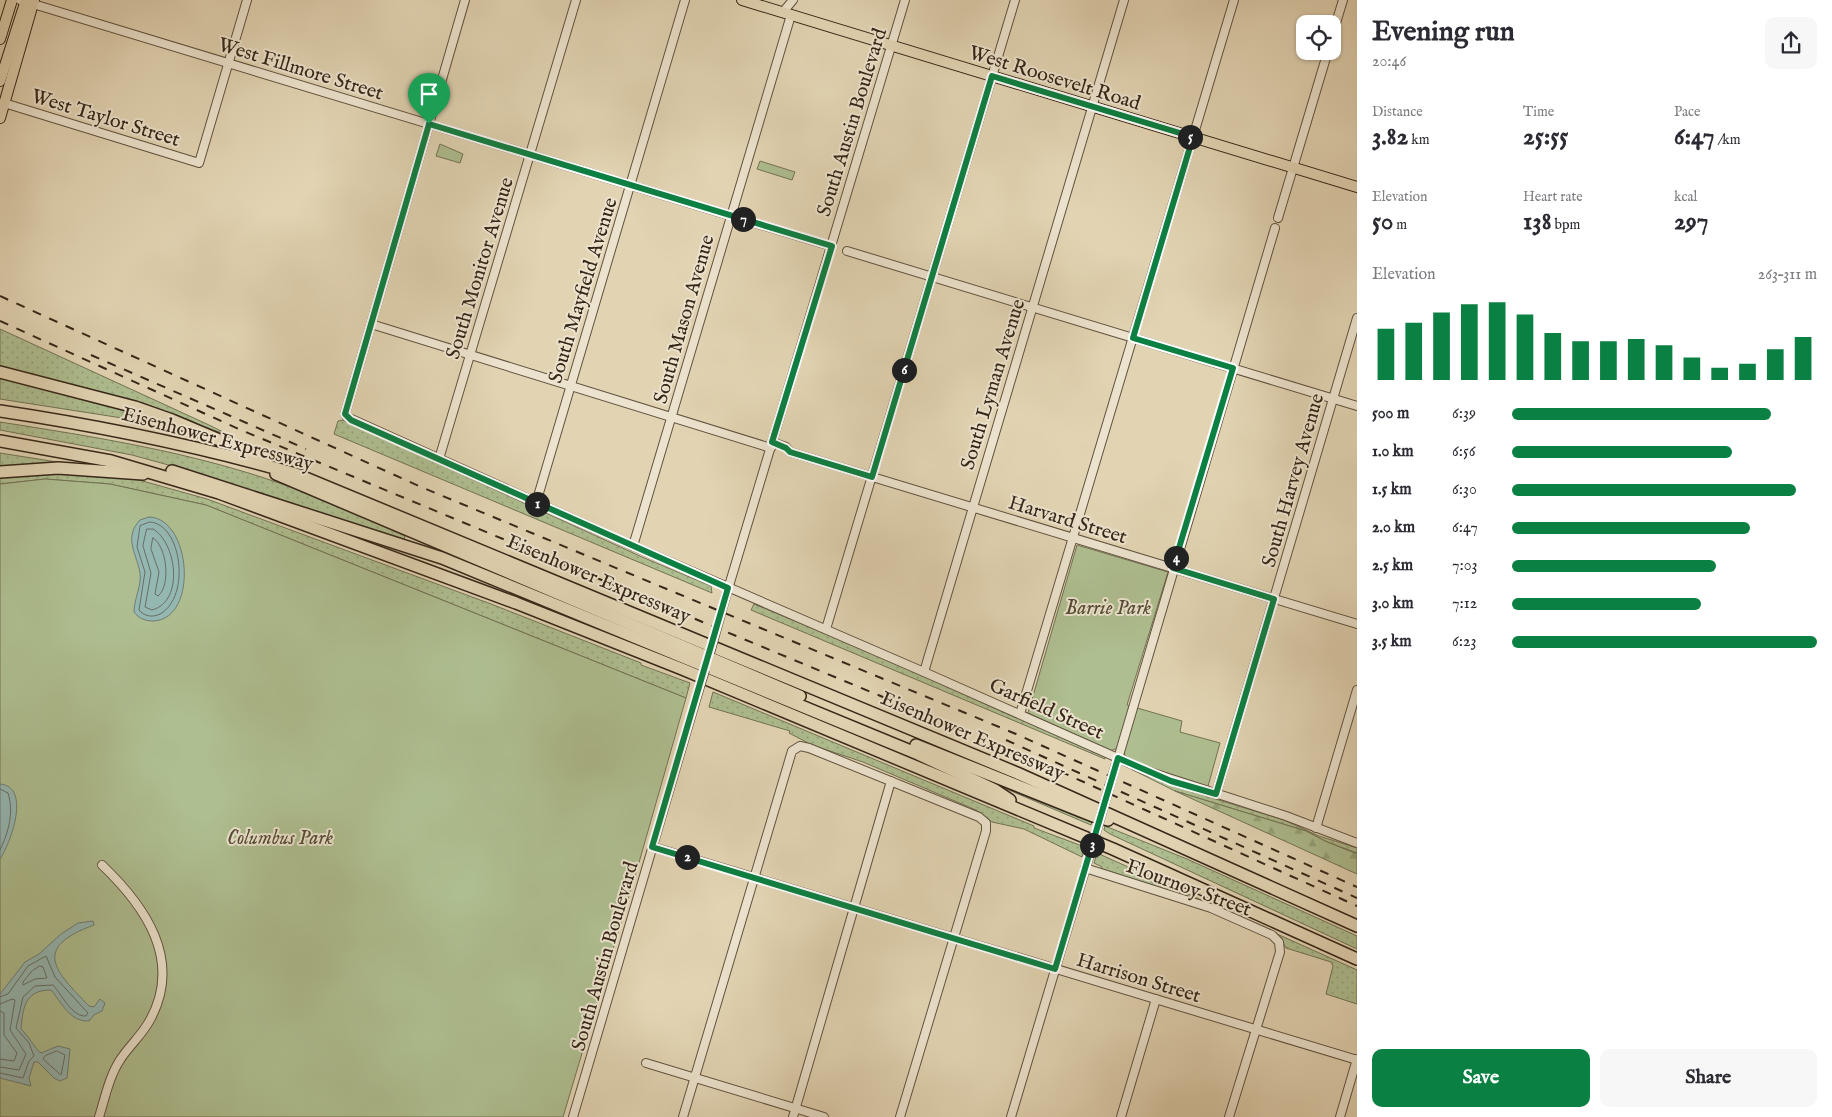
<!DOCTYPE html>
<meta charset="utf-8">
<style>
body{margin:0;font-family:"IM FELL English",serif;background:#f7f7f7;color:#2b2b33;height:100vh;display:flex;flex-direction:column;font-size:19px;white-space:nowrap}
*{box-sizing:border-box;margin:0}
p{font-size:16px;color:#7c7c81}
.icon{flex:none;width:28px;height:28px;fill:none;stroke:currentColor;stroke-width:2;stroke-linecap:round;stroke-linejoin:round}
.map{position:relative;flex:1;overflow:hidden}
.panel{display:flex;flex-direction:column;background:#fff;width:475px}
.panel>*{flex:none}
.fabs{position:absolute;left:1296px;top:15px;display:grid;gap:10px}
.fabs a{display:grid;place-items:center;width:45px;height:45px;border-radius:10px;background:#fff;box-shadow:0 1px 4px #0004;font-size:25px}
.pin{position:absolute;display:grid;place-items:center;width:42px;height:42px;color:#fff;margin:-51px -21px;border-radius:50% 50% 50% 0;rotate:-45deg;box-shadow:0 0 5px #0007}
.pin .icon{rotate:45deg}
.km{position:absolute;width:25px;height:25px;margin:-12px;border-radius:50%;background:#222;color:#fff;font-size:14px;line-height:25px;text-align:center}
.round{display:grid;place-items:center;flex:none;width:52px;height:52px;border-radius:10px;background:#f7f7f7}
.headline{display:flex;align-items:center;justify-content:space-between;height:85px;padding:0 15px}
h1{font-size:28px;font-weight:700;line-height:38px}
.figures{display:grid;grid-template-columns:repeat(3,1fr);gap:8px;height:85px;padding:5px 15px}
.figures div{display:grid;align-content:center}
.figures b{font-size:25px;font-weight:700}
.figures small{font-size:14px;font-weight:400}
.figures p{font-size:14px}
.chart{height:140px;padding:10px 15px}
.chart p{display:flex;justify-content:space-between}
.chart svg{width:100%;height:90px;margin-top:5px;stroke:#0b8043;stroke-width:6}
.primary-button{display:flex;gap:10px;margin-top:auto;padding:10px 15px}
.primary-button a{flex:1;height:58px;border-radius:10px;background:#0b8043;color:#fff;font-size:20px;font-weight:700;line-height:58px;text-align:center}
.primary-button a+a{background:#f7f7f7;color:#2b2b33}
ul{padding:0 15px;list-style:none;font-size:16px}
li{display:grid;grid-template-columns:80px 60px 1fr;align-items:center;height:38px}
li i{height:12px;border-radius:6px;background:#0b8043}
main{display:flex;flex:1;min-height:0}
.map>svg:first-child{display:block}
</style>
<main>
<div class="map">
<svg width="1357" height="1117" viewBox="0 0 1357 1117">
<defs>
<pattern id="grass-dots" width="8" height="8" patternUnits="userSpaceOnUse" patternTransform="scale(1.25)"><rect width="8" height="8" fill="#aebe90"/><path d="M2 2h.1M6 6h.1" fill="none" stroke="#96a37b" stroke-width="1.8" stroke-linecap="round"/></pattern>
<pattern id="forest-firs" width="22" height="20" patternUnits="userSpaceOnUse" patternTransform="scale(1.25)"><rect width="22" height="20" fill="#aebe90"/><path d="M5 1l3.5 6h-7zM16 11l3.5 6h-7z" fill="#96a37b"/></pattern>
</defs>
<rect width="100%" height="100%" fill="#e2d4b3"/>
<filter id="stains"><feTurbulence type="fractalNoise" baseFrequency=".004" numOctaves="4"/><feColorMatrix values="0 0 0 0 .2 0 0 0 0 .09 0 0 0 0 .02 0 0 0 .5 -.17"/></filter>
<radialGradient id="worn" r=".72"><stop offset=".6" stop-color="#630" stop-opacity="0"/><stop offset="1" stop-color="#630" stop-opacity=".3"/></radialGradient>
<g fill="url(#grass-dots)" stroke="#727254">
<path d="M0 329 209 425 229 435 193 424 194 422 143 403 0 366Z"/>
<path d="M0 378 161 420 188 430V433L122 418 0 399Z"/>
<path d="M343 420 642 557 711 586 712 593 334 434 338 421Z"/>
<path d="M0 422C96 437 191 452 282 484 324 498 365 518 405 536L404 540 194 472 132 455 0 430Z"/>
<path d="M0 453 57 462 56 465 0 470Z"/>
<path d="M53 473 112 475 139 480 207 499 491 604 641 663V665L690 683 686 698 206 505 110 484 45 479 0 484V478Z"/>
<path d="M754 604 934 679 1105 757V759L751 610Z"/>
<path d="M713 692 1034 826V828L1085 847 1082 857 1024 829 992 822 976 810 863 762 812 745 789 733 790 731 709 707Z"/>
<path d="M1131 769 1173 786 1284 820 1319 836 1357 848V853L1325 841 1306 831 1175 791Z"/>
<path d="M997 785 1092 822 1091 825Z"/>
<path d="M1105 826 1187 859 1357 936V949L1110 834 1104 830Z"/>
<path d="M1097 853 1357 970V1004L1326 994 1333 966 1331 962 1286 948 1278 935 1230 912 1101 869 1102 867 1094 863Z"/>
</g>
<path fill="url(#forest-firs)" stroke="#727254" d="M1175 791 1306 831 1325 841 1357 854V874Z"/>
<g fill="#aebe90" stroke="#727254">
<path d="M440 144 463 154 460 163 436 156Z"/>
<path d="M760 161 795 172 792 180 757 169Z"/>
<path d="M45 479 110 484 206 505 686 698 640 859 563 1117H0V484Z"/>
<path d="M1077 545 1168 572 1127 705 1182 721 1180 732 1220 743 1207 790 1172 780 1126 758 1124 752 1115 749 1110 751 1028 713Z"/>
</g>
<g fill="#95b7b2" stroke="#6f7d74">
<path d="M149 517C191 518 199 618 154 621 146 621 139 619 134 612 134 599 142 585 140 573 137 554 123 538 140 520Z"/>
<path d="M0 784C32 787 10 844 0 859Z"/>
<path d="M93 921 94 925C31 948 55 971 89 1006L94 1007 100 999 105 1003 102 1011 94 1015 89 1021C70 1022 62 1003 51 990 25 990 23 1007 21 1029 28 1035 35 1049 41 1053L58 1046 70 1049 67 1078 60 1081 54 1078 38 1062H34L29 1078 31 1086 0 1078V994L25 962 39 954 61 934 78 923Z"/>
</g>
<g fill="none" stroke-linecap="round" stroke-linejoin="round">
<g stroke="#666e65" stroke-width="1">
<path d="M150 522C182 524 191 597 160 614 152 618 144 616 139 610L145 572 137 547 140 526Z"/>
<path d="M147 529H153C176 542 185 601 152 610L145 607 151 573 143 546Z"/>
<path d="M153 538C167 546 171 586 158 596L155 594 159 572 151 549Z"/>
<path d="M0 789 8 793C14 812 9 831 0 850"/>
<path d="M40 966 43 967 47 978 35 979 23 985V982L32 971Z"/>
<path d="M0 997 8 994 28 966 46 956 55 977 88 1013 86 1016C72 1017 62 995 53 985L35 986 23 997 16 1028 29 1043 34 1056 29 1061 23 1078 0 1073"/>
<path d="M0 1004 12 999 15 1000 10 1030 26 1054 19 1070 0 1067"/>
<path d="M0 1011 4 1013V1035L17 1053 14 1061 0 1059"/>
<path d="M57 1051 65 1055 61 1075 43 1059 45 1056Z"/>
</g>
<defs>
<g id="minor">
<path d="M20 0 831 246"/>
<path d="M465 0 345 414 347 417 633 546 924 672 1147 771 1286 816 1357 843"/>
<path d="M783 12 793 0"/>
<path d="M1332 36 1343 0"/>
<path d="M4 103 199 163 247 0"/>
<path d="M1278 218 1328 51"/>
<path d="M847 251 1357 406"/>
<path d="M371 324 771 448"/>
<path d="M772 442 786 447 790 452 1357 624"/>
<path d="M439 459 576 0"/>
<path d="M536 503 685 0"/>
<path d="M633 546 791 15"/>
<path d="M725 599 905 0"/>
<path d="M826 629 1015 0"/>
<path d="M924 672 1124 0"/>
<path d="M1020 714 1234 0"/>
<path d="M1117 762 1275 228"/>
<path d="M1216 794 1357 318"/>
<path d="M1316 828 1357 690"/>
<path d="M653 847 1357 1060"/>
<path d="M1085 868 1211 908 1272 935 1279 942 1280 952 1229 1117"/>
<path d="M646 1063 824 1117"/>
<path d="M99 1117C105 1098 109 1077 120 1060 129 1046 142 1035 150 1020 183 960 145 906 102 865"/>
<path d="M573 1117 697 696"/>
<path d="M683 1117 789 761 792 751 800 746 809 748 979 817 986 823V831L900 1117"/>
<path d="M793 1117 891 781"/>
<path d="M1011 1117 1091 850"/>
<path d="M1121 1117 1156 999"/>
<path d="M1340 1117 1357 1059"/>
</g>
<g id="major">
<path d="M742 0 1357 187"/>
<path d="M0 39 12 0"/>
<path d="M0 81 26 0"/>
<path d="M0 118 34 0"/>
</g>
<g id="highway">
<path d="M0 372 135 407 172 420 267 460"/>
<path d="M0 411C100 426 198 446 296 474L1017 773 1357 926"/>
<path d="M0 441 111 461 219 493 516 603 682 669 1113 849 1357 959"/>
<path d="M172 471 442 558 918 754 995 790 1010 800"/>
<path d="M0 472 58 468 143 474"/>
<path d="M276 474 800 696"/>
<path d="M916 745 1093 816 1108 820"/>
</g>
</defs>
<use href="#minor" stroke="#61523f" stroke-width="10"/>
<use href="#major" stroke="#362618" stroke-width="12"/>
<use href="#highway" stroke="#362618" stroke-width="14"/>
<use href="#minor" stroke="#ece3ce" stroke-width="8"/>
<use href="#major" stroke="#e2d4b3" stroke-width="10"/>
<use href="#highway" stroke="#e2d4b3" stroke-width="11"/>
<g stroke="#362618" stroke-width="2" stroke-dasharray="9 9" stroke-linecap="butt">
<path d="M0 296 421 487 1016 734 1357 887"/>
<path d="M0 321 241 430 1044 764 1357 906"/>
<path d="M91 355 306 449"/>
<path d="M1006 740 1357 898"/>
</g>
<defs>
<g id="minor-bridge">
<path d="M710 653 725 599"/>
<path d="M697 696 705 670"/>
<path d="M1091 850 1116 764"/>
</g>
</defs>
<use href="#minor-bridge" stroke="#61523f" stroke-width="10" stroke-linecap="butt"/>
<use href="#minor-bridge" stroke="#ece3ce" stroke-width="8"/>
</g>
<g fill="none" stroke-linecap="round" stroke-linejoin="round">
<defs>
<path id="route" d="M992 76 1193 137 1133 338 1233 368 1173 568 1274 599 1216 794 1171 781 1118 758 1055 969 652 847 728 588 351 420 345 414 429 124 832 246 772 442 786 448 790 452 872 477Z"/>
</defs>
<use href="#route" stroke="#fff" stroke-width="10"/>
<use href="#route" stroke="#0b8043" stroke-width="6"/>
</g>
<g text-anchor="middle" stroke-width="4" stroke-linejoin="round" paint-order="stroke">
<g font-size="20" fill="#362618" stroke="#ece3ce">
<text transform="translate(301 68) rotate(17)" y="7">West Fillmore Street</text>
<text transform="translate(1055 77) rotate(17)" y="7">West Roosevelt Road</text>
<text transform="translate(106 117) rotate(17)" y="7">West Taylor Street</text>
<text transform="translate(851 122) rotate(-73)" y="7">South Austin Boulevard</text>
<text transform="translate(479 268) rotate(-73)" y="7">South Monitor Avenue</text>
<text transform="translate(582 290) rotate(-73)" y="7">South Mayfield Avenue</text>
<text transform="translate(683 319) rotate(-74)" y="7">South Mason Avenue</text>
<text transform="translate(992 384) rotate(-73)" y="7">South Lyman Avenue</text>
<text transform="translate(218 438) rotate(15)" y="7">Eisenhower Expressway</text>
<text transform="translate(1292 480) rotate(-74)" y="7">South Harvey Avenue</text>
<text transform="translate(1068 519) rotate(17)" y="7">Harvard Street</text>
<text transform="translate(599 578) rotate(23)" y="7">Eisenhower Expressway</text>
<text transform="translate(1047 708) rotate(24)" y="7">Garfield Street</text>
<text transform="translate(973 735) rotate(23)" y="7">Eisenhower Expressway</text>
<text transform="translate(1189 887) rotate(20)" y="7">Flournoy Street</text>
<text transform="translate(604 956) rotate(-74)" y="7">South Austin Boulevard</text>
<text transform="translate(1139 977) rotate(17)" y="7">Harrison Street</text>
</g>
<g font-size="20" font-style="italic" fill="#544c36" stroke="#ece3ce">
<text x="1108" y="614">Barrie Park</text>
<text x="280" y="844">Columbus Park</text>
</g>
</g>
<rect width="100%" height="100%" filter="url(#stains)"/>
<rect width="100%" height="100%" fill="url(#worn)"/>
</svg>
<div class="fabs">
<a><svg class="icon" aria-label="locate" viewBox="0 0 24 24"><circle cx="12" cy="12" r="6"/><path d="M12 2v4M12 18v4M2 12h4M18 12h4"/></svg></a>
</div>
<div class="pin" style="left:429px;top:124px;background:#1e9e55"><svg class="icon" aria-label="arrive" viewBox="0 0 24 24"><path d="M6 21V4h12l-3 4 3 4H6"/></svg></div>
<b class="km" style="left:537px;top:504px">1</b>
<b class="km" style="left:687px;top:857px">2</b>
<b class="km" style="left:1092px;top:845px">3</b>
<b class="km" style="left:1176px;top:558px">4</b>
<b class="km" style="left:1190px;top:137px">5</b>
<b class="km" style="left:904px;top:370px">6</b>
<b class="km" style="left:743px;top:219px">7</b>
</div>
<section class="panel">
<div class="headline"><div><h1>Evening run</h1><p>20:46</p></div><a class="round"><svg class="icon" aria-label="share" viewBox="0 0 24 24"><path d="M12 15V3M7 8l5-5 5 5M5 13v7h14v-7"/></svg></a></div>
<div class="figures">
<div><p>Distance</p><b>3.82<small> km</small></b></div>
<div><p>Time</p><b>25:55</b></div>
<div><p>Pace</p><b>6:47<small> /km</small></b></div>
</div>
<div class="figures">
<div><p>Elevation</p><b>50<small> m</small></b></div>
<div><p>Heart rate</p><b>138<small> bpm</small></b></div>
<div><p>kcal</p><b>297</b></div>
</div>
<div class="chart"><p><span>Elevation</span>263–311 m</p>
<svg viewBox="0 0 160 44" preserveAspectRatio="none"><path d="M5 44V19M15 44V16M25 44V11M35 44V7M45 44V6M55 44V12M65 44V21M75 44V25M85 44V25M95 44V24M105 44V27M115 44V33M125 44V38M135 44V36M145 44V29M155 44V23"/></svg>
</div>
<ul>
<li><b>500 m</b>6:39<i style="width:85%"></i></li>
<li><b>1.0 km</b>6:56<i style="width:72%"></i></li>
<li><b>1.5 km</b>6:30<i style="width:93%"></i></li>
<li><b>2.0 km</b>6:47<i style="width:78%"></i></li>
<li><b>2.5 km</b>7:03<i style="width:67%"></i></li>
<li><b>3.0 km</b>7:12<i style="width:62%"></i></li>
<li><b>3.5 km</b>6:23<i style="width:100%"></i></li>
</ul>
<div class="primary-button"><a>Save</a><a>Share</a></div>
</section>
</main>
